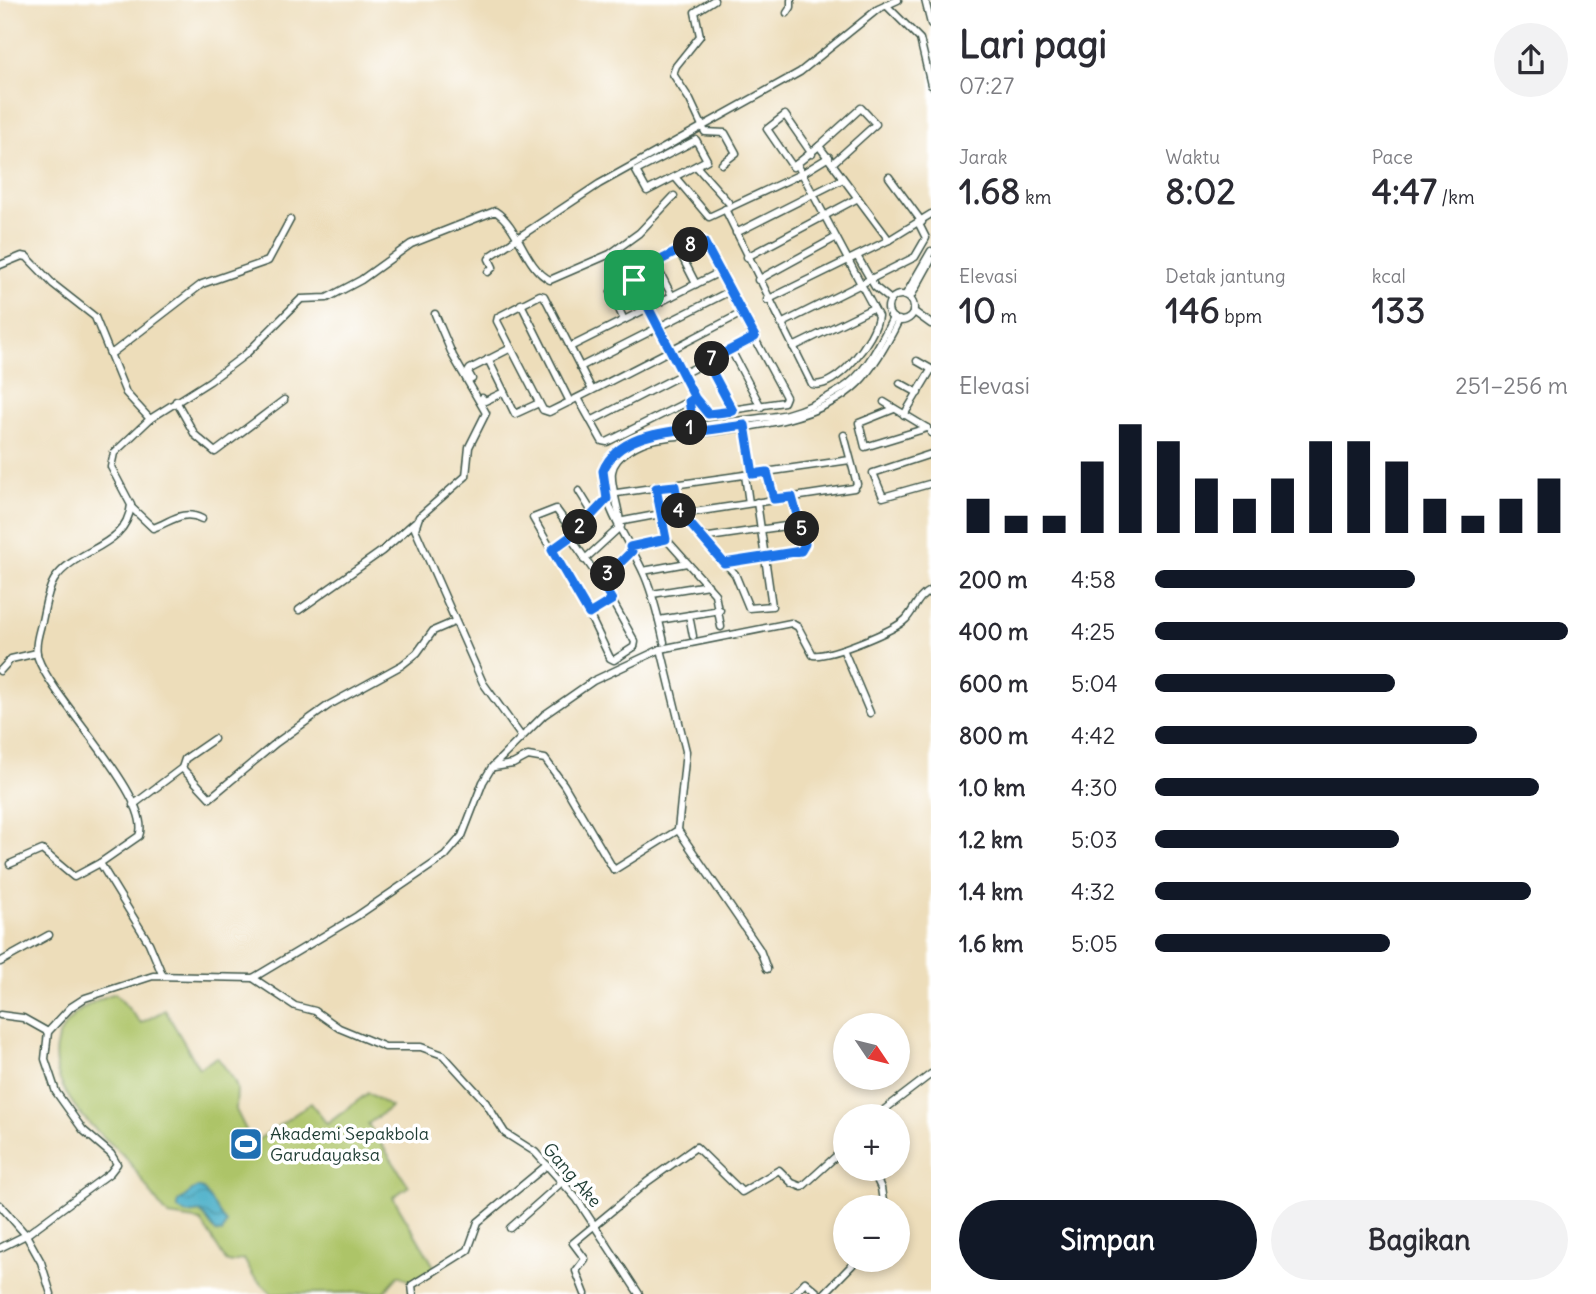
<!DOCTYPE html>
<html lang="id">
<meta charset="utf-8">
<style>
body{margin:0;font-family:Delius,sans-serif;background:#f2f2f3;color:#2b2b33;height:100vh;display:flex;flex-direction:column;font-size:26px;white-space:nowrap}
*{box-sizing:border-box;margin:0}
p{font-size:23px;color:#7c7c81}
.icon{flex:none;width:38px;height:38px;fill:none;stroke:currentColor;stroke-width:2;stroke-linecap:round;stroke-linejoin:round}
.map{position:relative;flex:1;overflow:hidden}
.panel{display:flex;flex-direction:column;background:#fff;width:665px}
.panel>*{flex:none}
.needle{width:46px;rotate:125deg}
.controls{position:absolute;left:833px;top:1013px;display:grid;gap:14px}
.controls a{display:grid;place-items:center;width:77px;height:77px;border-radius:50%;background:#fff;box-shadow:0 4px 10px #0003;font-size:35px}
.pin{position:absolute;display:grid;place-items:center;width:60px;height:60px;color:#fff;margin:-30px;border-radius:14px;box-shadow:0 4px 10px #0006}
.km{position:absolute;width:35px;height:35px;margin:-18px;border-radius:50%;background:#222;color:#fff;font-size:19px;line-height:35px;text-align:center}
.round{display:grid;place-items:center;flex:none;width:74px;height:74px;border-radius:37px;background:#f2f2f3}
.head{display:flex;align-items:center;justify-content:space-between;height:119px;padding:0 28px}
h1{font-size:38px;font-weight:700;line-height:52px}
.figures{display:grid;grid-template-columns:repeat(3,1fr);gap:10px;height:119px;padding:7px 28px}
.figures div{display:grid;align-content:center}
.figures b{font-size:35px;font-weight:700}
.figures small{font-size:19px;font-weight:400}
.figures p{font-size:19px}
.chart{height:196px;padding:14px 28px}
.chart p{display:flex;justify-content:space-between}
.chart svg{width:100%;height:126px;margin-top:7px;stroke:#111827;stroke-width:6}
.cta{display:flex;gap:14px;margin-top:auto;padding:14px 28px}
.cta a{flex:1;height:80px;border-radius:42px;background:#111827;color:#fff;font-size:28px;font-weight:700;line-height:80px;text-align:center}
.cta a+a{background:#f2f2f3;color:#2b2b33}
ul{padding:0 28px;list-style:none;font-size:23px}
li{display:grid;grid-template-columns:112px 84px 1fr;align-items:center;height:52px}
li i{height:18px;border-radius:9px;background:#111827}
main{display:flex;flex:1;min-height:0}
.map>svg:first-child{display:block}
</style>
<main>
<div class="map">
<svg width="931" height="1294" viewBox="0 0 931 1294">
<defs>
<pattern id="water-waves" width="16" height="10" patternUnits="userSpaceOnUse" patternTransform="scale(1.75)"><rect width="16" height="10" fill="#49afc8"/><path d="M0 5q4-4 8 0t8 0" fill="none" stroke="#3c90a3"/></pattern>
</defs>
<rect width="100%" height="100%" fill="#fff"/>
<filter id="ink" filterUnits="userSpaceOnUse"><feTurbulence type="fractalNoise" baseFrequency=".0143" numOctaves="2"/><feDisplacementMap in="SourceGraphic" scale="14" xChannelSelector="R" yChannelSelector="G"/><feConvolveMatrix kernelMatrix="1 2 1 2 8 2 1 2 1" color-interpolation-filters="sRGB"/></filter>
<filter id="wash" filterUnits="userSpaceOnUse"><feTurbulence type="fractalNoise" baseFrequency=".00686" numOctaves="4" result="noise"/><feDisplacementMap in="SourceGraphic" scale="28" xChannelSelector="R" yChannelSelector="G"/><feGaussianBlur stdDeviation="1.57" result="paint"/><feColorMatrix in="noise" values="0 0 0 0 0 0 0 0 0 0 0 0 0 0 0 0 0 1.4 0 .05"/><feComposite in="paint" operator="in"/></filter>
<g filter="url(#wash)">
<rect width="100%" height="100%" fill="#edddba"/>
<path fill="#adc468" stroke="#66804e" stroke-width="2" d="M115 993 141 1023 165 1010 199 1068 217 1057 234 1080 237 1089 236 1110 246 1130 248 1143 256 1141 311 1103 327 1124 368 1093 391 1107 368 1124 409 1186 393 1197 435 1268 411 1282 399 1275 384 1292 272 1294 253 1276 244 1259 231 1263 226 1261 201 1221 169 1216C151 1198 141 1175 124 1156 113 1145 100 1135 89 1123 39 1070 42 1018 115 993Z"/>
<path fill="url(#water-waves)" stroke="#34767e" stroke-width="2" d="M197 1187 203 1189 226 1223 222 1233 216 1232 201 1212 187 1214 178 1209V1202Z"/>
</g>
<g filter="url(#ink)">
<g fill="none" stroke-linecap="round" stroke-linejoin="round">
<defs>
<g id="street">
<path d="M714 0 695 12 700 36 676 66 673 74 690 100 705 132 725 133 736 153 722 164"/>
<path d="M925 0 931 24"/>
<path d="M886 5 920 39 931 85"/>
<path d="M787 13 791 7V0"/>
<path d="M696 140 707 160 647 191 636 171Z"/>
<path d="M812 154 785 115 767 129 793 167 819 146"/>
<path d="M834 162 876 124 861 108 819 146 889 240"/>
<path d="M696 166 728 202"/>
<path d="M675 177 709 217 803 173 829 157"/>
<path d="M889 177 922 222"/>
<path d="M725 209 812 384C836 391 876 338 878 316L797 164"/>
<path d="M736 233 843 179"/>
<path d="M702 240 786 397 784 402 705 414 634 280 635 273Z"/>
<path d="M679 251 696 284"/>
<path d="M857 256 875 287 891 300"/>
<path d="M747 257 858 198"/>
<path d="M655 263 672 296"/>
<path d="M0 265 22 256 27 257 53 284 95 317 126 393 150 419"/>
<path d="M488 272 493 267 489 259 492 255 599 184 800 72 878 9 898 0"/>
<path d="M758 280 835 238"/>
<circle cx="901" cy="308" r="13"/>
<path d="M905 296 931 251"/>
<path d="M910 298 931 260"/>
<path d="M767 300 889 240 931 214"/>
<path d="M521 304 570 402"/>
<path d="M913 311 931 324"/>
<path d="M435 314 453 356 486 413 469 447 466 476 419 517 415 529 483 683 521 736"/>
<path d="M624 320 611 292 634 280"/>
<path d="M781 324 915 257 926 238 919 224"/>
<path d="M570 347 720 272"/>
<path d="M793 347 873 308"/>
<path d="M731 350 761 407"/>
<path d="M111 354 202 284 268 261 290 220"/>
<path d="M488 359 515 414 539 403"/>
<path d="M917 361 931 369"/>
<path d="M707 362 733 411"/>
<path d="M580 367 730 291"/>
<path d="M472 379 468 372 470 369 511 348"/>
<path d="M900 383 918 393"/>
<path d="M592 390 544 296 540 295 498 317 497 321 543 410 549 412C614 380 678 346 742 313"/>
<path d="M482 398 485 401 504 392"/>
<path d="M578 398 602 441 607 442 695 398"/>
<path d="M176 401 195 435 215 452 284 400"/>
<path d="M689 401 694 430"/>
<path d="M884 402 927 428"/>
<path d="M894 409 859 423 865 447 927 428"/>
<path d="M904 415 931 370"/>
<path d="M591 421 755 337"/>
<path d="M745 425 753 474"/>
<path d="M931 432V433"/>
<path d="M767 473 774 500"/>
<path d="M745 475 749 503"/>
<path d="M929 484 883 497 873 473 931 454"/>
<path d="M675 486 679 511 735 574 749 608 772 606 757 502"/>
<path d="M656 488 666 539 715 594 721 627"/>
<path d="M579 491 592 512"/>
<path d="M132 508 153 528C171 522 182 509 202 519"/>
<path d="M681 514 854 488 857 484 844 435"/>
<path d="M618 522 661 514"/>
<path d="M620 522C619 508 610 484 612 472 614 455 640 442 655 439 716 429 812 429 858 383 875 366 888 342 899 320"/>
<path d="M570 537 601 581 635 642 634 647 614 660 610 658 589 614 533 518 556 509 574 534"/>
<path d="M702 538 800 524"/>
<path d="M630 547 666 539"/>
<path d="M552 550 574 534 592 512 617 493 850 460"/>
<path d="M584 560 621 526"/>
<path d="M724 563 803 550 805 544 792 497"/>
<path d="M643 571 687 563"/>
<path d="M601 581 632 551"/>
<path d="M652 594 708 585"/>
<path d="M299 610 382 551 415 522"/>
<path d="M589 614 612 600"/>
<path d="M689 615 693 636"/>
<path d="M659 620 720 610"/>
<path d="M664 642C659 620 654 597 645 576 631 543 603 510 603 473 603 424 753 423 787 414 805 409 824 400 840 390 866 375 880 343 893 318"/>
<path d="M661 649 686 751 678 830 760 950 767 969"/>
<path d="M843 649 870 713"/>
<path d="M0 671 11 659 37 653"/>
<path d="M494 767 513 764 528 756 545 759 564 785 614 870 678 830"/>
<path d="M182 768 185 759 214 739"/>
<path d="M133 805 182 768 210 798 276 743 329 705 402 665 417 653 433 631 454 622"/>
<path d="M100 863 139 836C154 799 52 699 38 658 34 647 39 632 42 621 45 608 47 591 54 580 76 547 126 549 131 505L111 467 114 453 150 419 210 381 246 354 301 299 327 298 361 280 411 244 495 211C520 227 524 267 550 280L610 254 639 233 674 196"/>
<path d="M10 864 42 850 74 877 100 863 149 943 162 974"/>
<path d="M0 962 49 935"/>
<path d="M253 978 295 1006 315 1011 339 1028 385 1047H421L443 1055 484 1100 505 1133 535 1152 577 1199 639 1294"/>
<path d="M0 1015 23 1018 48 1032"/>
<path d="M876 1116 931 1074"/>
<path d="M872 1169 881 1188 884 1208"/>
<path d="M0 1205 26 1235 0 1248"/>
<path d="M510 1228 562 1182"/>
<path d="M51 1294 41 1262 26 1235 110 1173 117 1164 111 1154 83 1130 56 1092 45 1059 48 1032 71 1007 85 998 153 976 253 978 357 916 445 856 462 836 483 782 492 767 544 715 593 681 661 649 791 623 798 627 813 655C830 657 894 631 906 619 915 609 917 597 931 590"/>
<path d="M413 1294 412 1285 468 1250 478 1222 547 1165"/>
<path d="M585 1294 576 1271 585 1259 573 1243 647 1182 696 1147 742 1192 779 1170 792 1183 802 1187 845 1148"/>
<path d="M794 1294 805 1282 819 1294"/>
<path d="M824 1294 857 1260"/>
</g>
</defs>
<use href="#street" stroke="#3e5548" stroke-width="9"/>
<use href="#street" stroke="#fff" stroke-width="6"/>
</g>
</g>
<g fill="none" stroke-linecap="round" stroke-linejoin="round" filter="url(#ink)">
<defs>
<path id="route" d="M634 280 695 398 689 401 694 428C663 432 617 436 603 471L607 499 574 534 552 550 589 614 612 600 601 582 632 551 630 547 666 539 656 488 675 486 679 511 724 563 801 551 805 544 792 497 774 499 767 472 753 474 745 425 694 432 689 401 695 398 708 414 733 411 707 362 755 337 704 242 700 240 635 273 634 280"/>
</defs>
<use href="#route" stroke="#fff" stroke-width="14"/>
<use href="#route" stroke="#1a73e8" stroke-width="9"/>
</g>
<defs>
<symbol id="stadium-square" viewBox="-11 -11 22 22"><rect x="-9" y="-9" width="18" height="18" rx="4" fill="#1f6fb2" stroke="#fff"/><path d="M0-5a6.5 5 0 1 0 0 10a6.5 5 0 1 0 0-10ZM-3.5-1.8h7v3.6h-7Z" fill="#fff"/></symbol>
</defs>
<g fill-rule="evenodd">
<use href="#stadium-square" x="227" y="1125" width="38" height="38"/>
</g>
<g text-anchor="middle" stroke-width="7" stroke-linejoin="round" paint-order="stroke">
<g font-size="18" fill="#1f3d34" stroke="#fff" text-anchor="start">
<text x="270" y="1140">Akademi Sepakbola<tspan x="270" dy="21">Garudayaksa</tspan></text>
</g>
<g font-size="18" fill="#1f3d34" stroke="#fff">
<text transform="translate(572 1175) rotate(49)" y="6">Gang Ake</text>
</g>
</g>
</svg>
<div class="controls">
<a><svg class="needle" viewBox="-14 -14 28 28"><path d="M0-13l5 13h-10z" fill="#e53935"/><path d="M0 13l5-13h-10z" fill="#7c7c81"/></svg></a>
<a>+</a>
<a>−</a>
</div>
<div class="pin" style="left:634px;top:280px;background:#1e9e55"><svg class="icon" aria-label="arrive" viewBox="0 0 24 24"><path d="M6 21V4h12l-3 4 3 4H6"/></svg></div>
<b class="km" style="left:690px;top:428px">1</b>
<b class="km" style="left:580px;top:527px">2</b>
<b class="km" style="left:608px;top:574px">3</b>
<b class="km" style="left:679px;top:511px">4</b>
<b class="km" style="left:802px;top:529px">5</b>
<b class="km" style="left:712px;top:359px">7</b>
<b class="km" style="left:691px;top:245px">8</b>
</div>
<section class="panel">
<div class="head"><div><h1>Lari pagi</h1><p>07:27</p></div><a class="round"><svg class="icon" aria-label="share" viewBox="0 0 24 24"><path d="M12 15V3M7 8l5-5 5 5M5 13v7h14v-7"/></svg></a></div>
<div class="figures">
<div><p>Jarak</p><b>1.68<small> km</small></b></div>
<div><p>Waktu</p><b>8:02</b></div>
<div><p>Pace</p><b>4:47<small> /km</small></b></div>
</div>
<div class="figures">
<div><p>Elevasi</p><b>10<small> m</small></b></div>
<div><p>Detak jantung</p><b>146<small> bpm</small></b></div>
<div><p>kcal</p><b>133</b></div>
</div>
<div class="chart"><p><span>Elevasi</span>251–256 m</p>
<svg viewBox="0 0 160 44" preserveAspectRatio="none"><path d="M5 44V32M15 44V38M25 44V38M35 44V19M45 44V6M55 44V12M65 44V25M75 44V32M85 44V25M95 44V12M105 44V12M115 44V19M125 44V32M135 44V38M145 44V32M155 44V25"/></svg>
</div>
<ul>
<li><b>200 m</b>4:58<i style="width:63%"></i></li>
<li><b>400 m</b>4:25<i style="width:100%"></i></li>
<li><b>600 m</b>5:04<i style="width:58%"></i></li>
<li><b>800 m</b>4:42<i style="width:78%"></i></li>
<li><b>1.0 km</b>4:30<i style="width:93%"></i></li>
<li><b>1.2 km</b>5:03<i style="width:59%"></i></li>
<li><b>1.4 km</b>4:32<i style="width:91%"></i></li>
<li><b>1.6 km</b>5:05<i style="width:57%"></i></li>
</ul>
<div class="cta"><a>Simpan</a><a>Bagikan</a></div>
</section>
</main>
